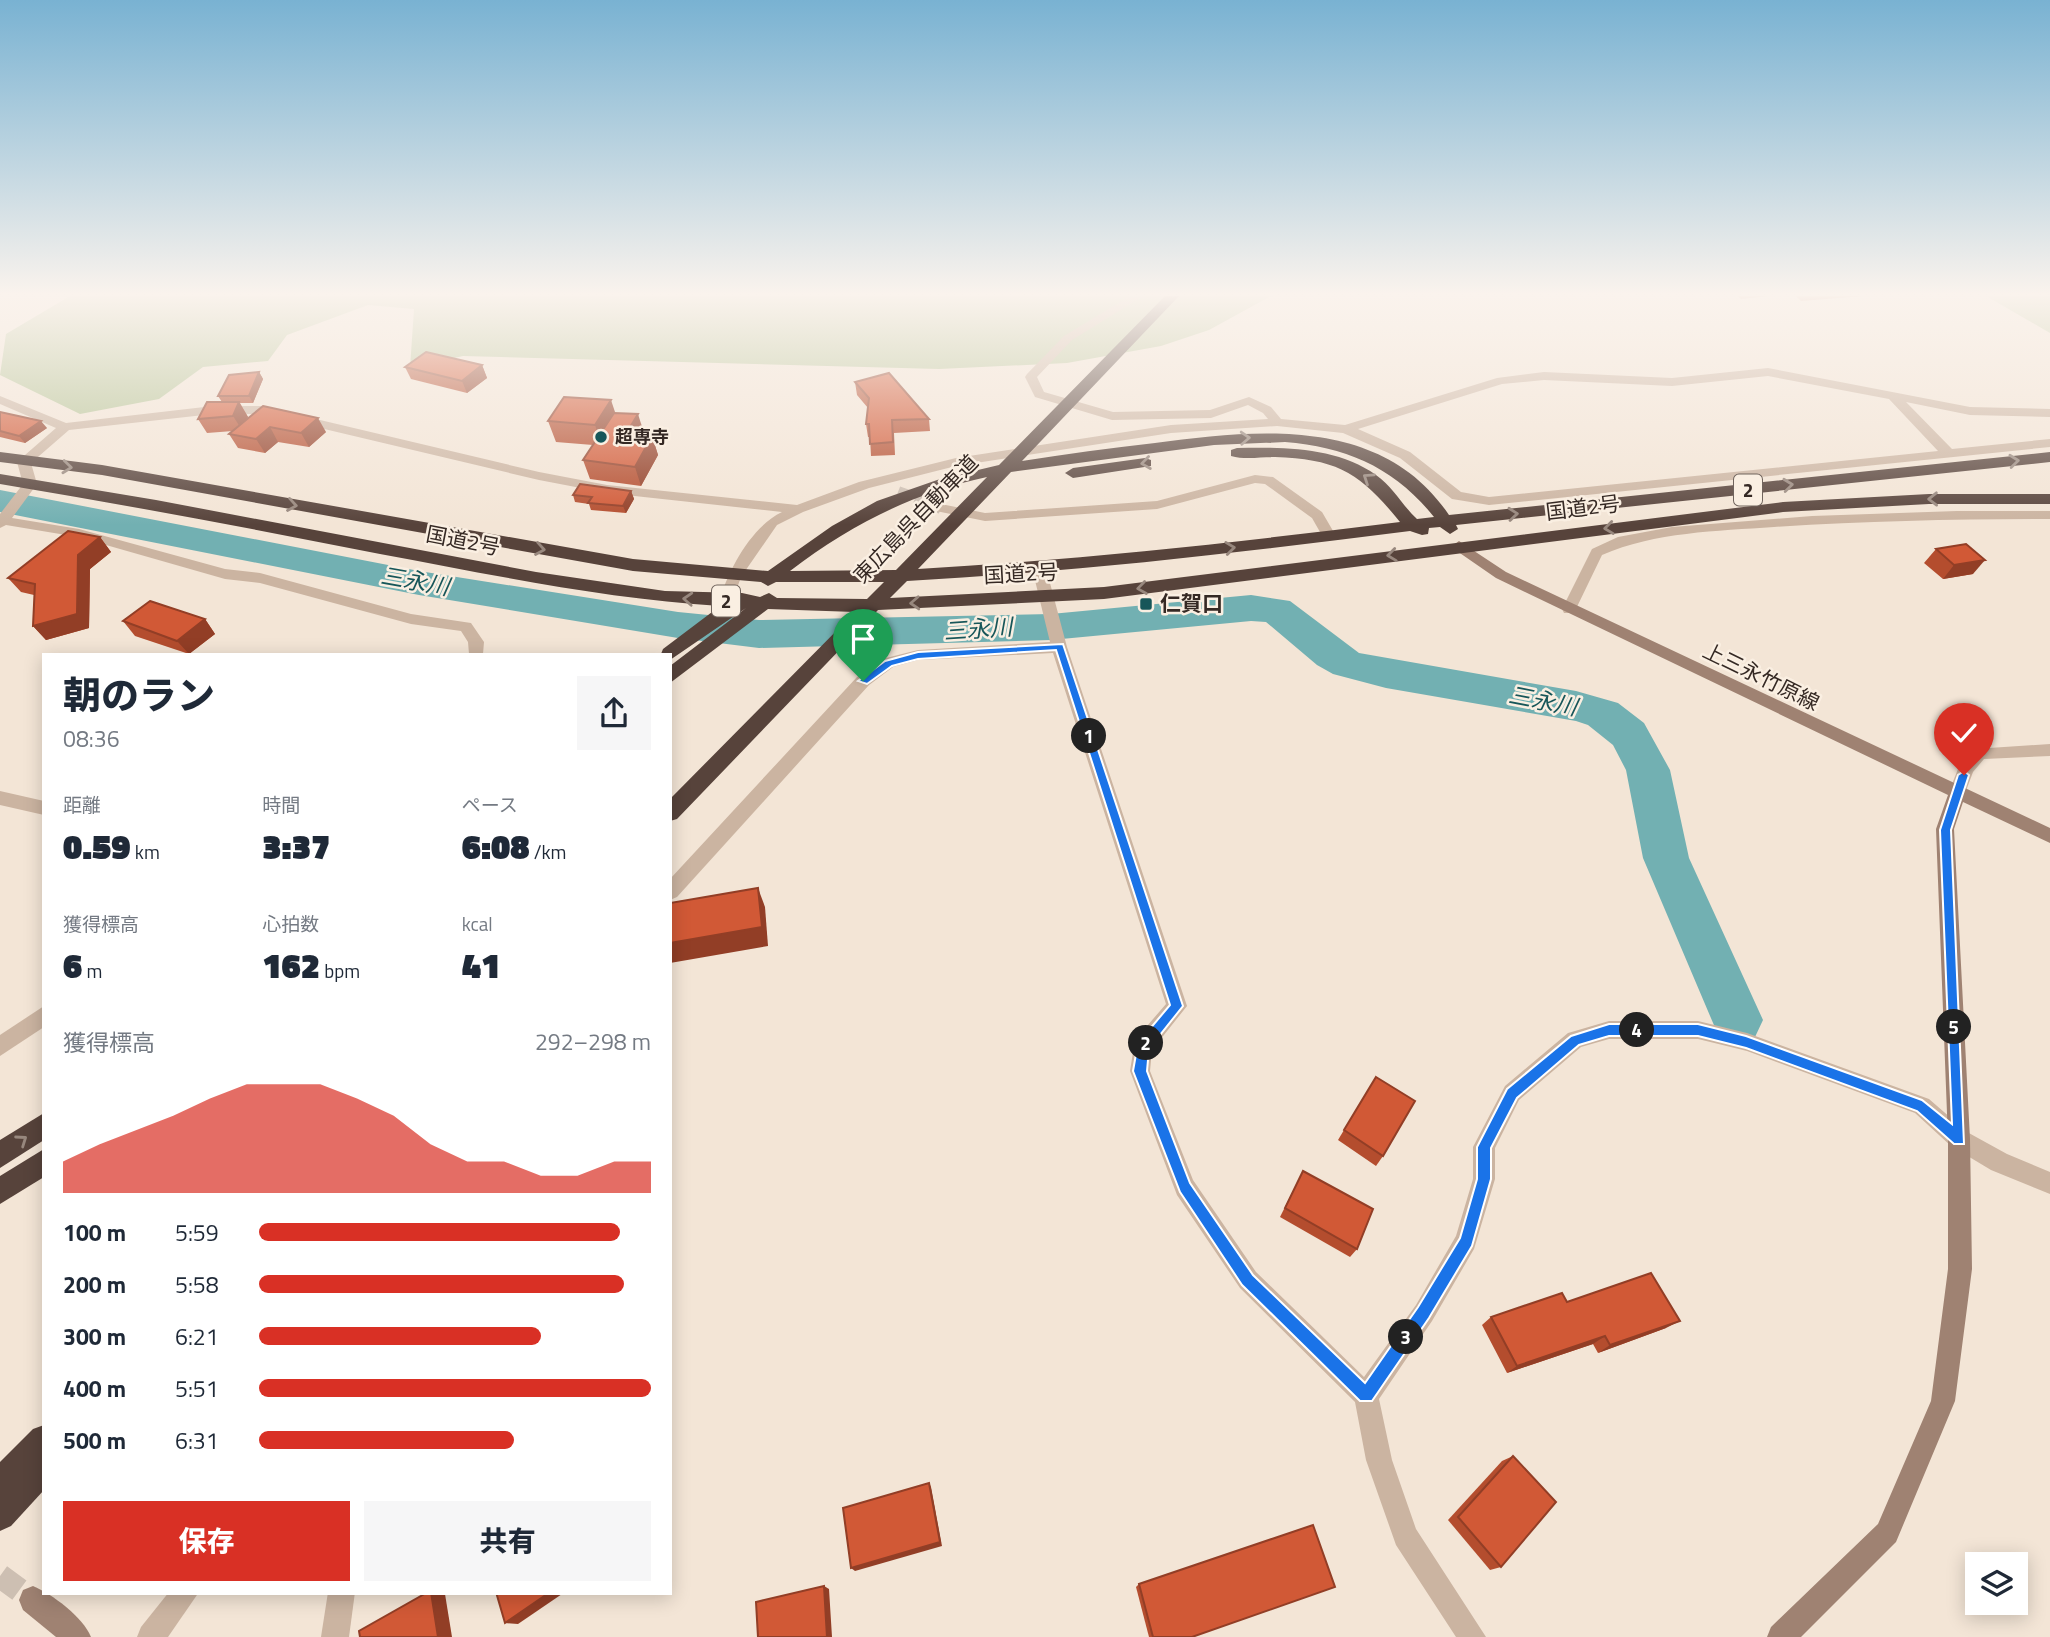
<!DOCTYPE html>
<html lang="ja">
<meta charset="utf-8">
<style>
body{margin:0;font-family:"Titillium Web","Noto Sans JP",sans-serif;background:#f6f6f7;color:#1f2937;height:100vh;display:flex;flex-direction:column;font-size:26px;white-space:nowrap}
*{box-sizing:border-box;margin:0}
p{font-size:23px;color:#747a83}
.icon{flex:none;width:38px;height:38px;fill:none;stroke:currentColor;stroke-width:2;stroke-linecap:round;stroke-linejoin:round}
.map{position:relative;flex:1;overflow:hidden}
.drawer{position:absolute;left:42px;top:653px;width:630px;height:942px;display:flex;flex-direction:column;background:#fff;border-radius:0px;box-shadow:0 4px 18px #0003}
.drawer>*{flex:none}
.controls{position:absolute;left:1965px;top:1552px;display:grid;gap:14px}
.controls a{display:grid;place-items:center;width:63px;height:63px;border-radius:0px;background:#fff;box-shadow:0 4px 18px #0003;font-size:35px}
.pin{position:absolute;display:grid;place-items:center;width:60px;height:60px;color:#fff;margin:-72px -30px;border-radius:50% 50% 50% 0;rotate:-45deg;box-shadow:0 0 7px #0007}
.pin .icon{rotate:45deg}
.km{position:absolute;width:35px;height:35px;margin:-18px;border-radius:50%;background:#222;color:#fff;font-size:19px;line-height:35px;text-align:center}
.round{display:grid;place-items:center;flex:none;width:74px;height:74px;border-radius:0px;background:#f6f6f7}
.headline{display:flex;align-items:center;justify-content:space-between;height:119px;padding:0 21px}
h1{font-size:38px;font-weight:800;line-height:52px}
.metrics{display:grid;grid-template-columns:repeat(3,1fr);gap:10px;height:119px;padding:7px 21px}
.metrics div{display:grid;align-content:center}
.metrics b{font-size:35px;font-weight:800}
.metrics small{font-size:19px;font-weight:400}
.metrics p{font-size:19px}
.chart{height:196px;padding:14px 21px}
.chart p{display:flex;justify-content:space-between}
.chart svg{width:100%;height:126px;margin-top:7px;fill:#d93025;opacity:.7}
.cta{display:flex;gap:14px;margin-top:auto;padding:14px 21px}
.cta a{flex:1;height:80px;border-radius:0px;background:#d93025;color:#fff;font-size:28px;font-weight:800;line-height:80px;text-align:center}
.cta a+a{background:#f6f6f7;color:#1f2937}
ul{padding:0 21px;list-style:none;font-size:23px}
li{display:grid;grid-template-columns:112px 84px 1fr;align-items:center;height:52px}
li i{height:18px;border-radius:9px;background:#d93025}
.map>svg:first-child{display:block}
</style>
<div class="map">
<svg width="2050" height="1637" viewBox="0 0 2050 1637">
<rect width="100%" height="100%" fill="#f3e5d6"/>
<g fill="#b4c395">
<path d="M70 296H1271L1209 330 1161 346 1067 363 939 369 463 356 410 368 414 309 368 305 287 335 268 361 203 367 159 399 80 414 0 375 6 334Z"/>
<path d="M1986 296H2050V333Z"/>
</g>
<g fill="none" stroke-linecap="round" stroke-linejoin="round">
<path fill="#72b0b2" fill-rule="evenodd" d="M0 490 419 571 678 612 759 620 1051 614 1251 595 1290 601 1359 653 1576 691 1618 703 1644 723 1670 770 1689 858 1763 1020 1755 1037 1737 1043 1719 1037 1643 858 1626 770 1613 745 1588 725 1576 721 1386 688 1333 674 1317 665 1266 622 1251 621 1051 640 759 648 678 638 419 595 0 512Z"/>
<path stroke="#cdbfb2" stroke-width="12" stroke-dasharray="12 6" stroke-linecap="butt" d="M898 492 941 508"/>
<path stroke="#cdbfb2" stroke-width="24" stroke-dasharray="24 12" stroke-linecap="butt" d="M0 1576 33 1600"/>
<g fill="#cbb4a1" fill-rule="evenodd">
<path d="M1130 296H1143L1072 340 1037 377 1044 392 1113 412 1210 410 1249 397 1271 407 1281 419 1345 425 1497 378 1544 372 1672 378 1768 368 1970 407 2050 409V417L1970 415 1906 402 1952 449 2050 439V447L1489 505 1452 499 1400 458 1343 433 1277 426 1171 433 956 466 869 488 803 512 777 525 741 577 731 605 726 606 719 601C729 569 751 527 782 512L607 493 539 480 261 414H213L69 430 31 463 37 484 12 518 79 529 225 569 260 573 411 614 471 623 484 642 483 654H469L468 642 461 631 411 624 260 583 225 579 78 537 6 525 0 528V514L23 484 17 462 56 428 0 404V396L66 423 213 406H261L539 472 607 485 797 505 859 482 956 458 1171 425 1268 419 1263 413 1248 405 1211 418 1112 420 1035 397 1025 377 1027 374 1064 336ZM1768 376 1889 399 1938 451 1489 497 1461 492 1410 452 1358 429 1502 384 1544 380 1672 386Z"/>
<path d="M1255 475 1273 477 1322 512 1336 536 1334 539H1324L1312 518 1265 484 1255 483 1157 509 985 521 936 511 934 508 941 504 985 513 1157 501Z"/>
<path d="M1957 511H2050V519C1958 519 1866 521 1774 527 1717 531 1655 532 1602 555L1574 613H1564L1562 609 1592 549 1618 537 1672 527 1812 516Z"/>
<path d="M1039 563 1046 568 1067 647 1187 1006 1152 1050 1150 1071 1193 1180 1256 1272 1364 1377 1416 1305 1456 1236 1473 1179V1147L1505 1086 1568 1033 1575 1031 1609 1021H1698L1747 1033 1929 1099 1967 1132 2007 1154 2050 1172V1194L1991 1170 1951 1146 1915 1113 1747 1051 1698 1039H1609L1581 1047 1519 1100 1495 1148V1179L1474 1249 1432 1321 1379 1399 1392 1460 1416 1529 1486 1637H1456L1396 1545 1366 1460 1355 1402 1240 1288 1177 1195 1130 1071 1135 1040 1166 1004 1053 653 918 660 893 667 869 685 677 897 670 900V879L857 677 882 659 918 650 1050 642 1032 568Z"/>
<path d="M2050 744V756L1984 759 1973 772 1963 799H1951L1948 794 1960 764 1974 749Z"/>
<path d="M0 791 44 801V815L0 805Z"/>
<path d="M44 1006V1027L0 1056V1035Z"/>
<path d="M169 1592H199L168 1637H137L141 1627Z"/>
<path d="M328 1592H355L349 1637H321Z"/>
</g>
<g fill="#9f8272" fill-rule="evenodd">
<path d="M1459 541 1506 572 2050 828V843L1963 802 1954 829 1970 1139 1972 1269 1955 1401 1896 1542 1801 1637H1767L1771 1627 1878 1524 1931 1401 1948 1269V1139L1936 829 1948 795 1496 578 1454 549 1452 546Z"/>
<path d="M33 1586C52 1594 83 1617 91 1637H56L23 1610 19 1600 23 1590Z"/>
</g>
<g fill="#57433b" fill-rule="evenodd">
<path d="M1165 296H1179L1022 461C1066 454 1110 448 1155 443 1258 429 1383 416 1449 515L2050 452V462L1456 525 1458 529 1450 534 1440 527 1429 528 1428 534 1422 535 1410 531C1243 552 1076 572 907 581L890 598 1104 587 1783 502 1929 494H2050V504H1929L1783 512 1104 599 878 610 677 819 670 821V799L855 612 768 609 670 683V666L746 608 670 660V654H661L663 649 720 606C606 599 493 575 380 554 254 529 127 505 0 484V474L156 500 536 572 665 591 742 593 760 597 769 593 777 598 867 599 884 582H776L768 586 761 582 633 571 102 475 0 462V452L102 465 633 559 768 571 832 526 877 501 940 479 999 465ZM1285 442C1347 447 1395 468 1434 517L1417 519C1402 505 1393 487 1376 475 1337 447 1283 447 1237 448L1231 450V456C1245 460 1261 457 1275 457 1339 459 1361 474 1400 522 1239 542 1080 560 918 569L1011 472 1214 445ZM987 477 896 570 790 571C850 525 913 493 987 477Z"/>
<path d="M1145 458 1151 460V466L1073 478 1065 473 1073 468Z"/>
<path d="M44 1113V1140L0 1168V1140Z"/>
<path d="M44 1149V1177L0 1204V1176Z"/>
<path d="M44 1425V1490L11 1526 0 1531V1462L33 1429Z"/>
</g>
</g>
<g fill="#b44d2e">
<path d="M1738 296H1769L1741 299Z"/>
<path d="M1796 296H1864L1801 301Z"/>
<path d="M482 365 487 378 467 393 411 379 405 367Z"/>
<path d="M259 372 263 379 253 403H240L248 417 246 420 326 432 309 447 278 442 265 453 238 448 229 434 233 431 207 433 198 419 222 402 218 396Z"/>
<path d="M855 382 929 419 930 431 894 433 895 455 871 456 870 437H868L866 424 868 408 857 395Z"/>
<path d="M0 412 47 428 25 443 0 437Z"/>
<path d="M615 413 644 433 642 435 652 436 658 455 641 486 590 479 583 460 593 445 556 442 548 421Z"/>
<path d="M631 491 634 499 626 513 591 510 589 504 575 502 573 495Z"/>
<path d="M100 537 111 552 90 569 89 628 46 640 33 626 34 595 21 592 8 578Z"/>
<path d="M1936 549 1973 574 1943 579 1924 563Z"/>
<path d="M205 619 215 634 189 654 135 636 123 621Z"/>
<path d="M1344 1130 1383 1156 1376 1166 1338 1140Z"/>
<path d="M1303 1171 1357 1249 1350 1257 1280 1217Z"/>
<path d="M1567 1302 1666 1328 1598 1353 1593 1344 1507 1373 1482 1325 1491 1317Z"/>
<path d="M1513 1456 1501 1567 1490 1570 1448 1520 1502 1461Z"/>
<path d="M1139 1584 1192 1637H1149L1136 1587Z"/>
</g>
<g fill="#923e26">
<path d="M482 365 487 378 467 393 462 381Z"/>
<path d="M259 372 263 379 253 403 249 396Z"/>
<path d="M611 400 618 421 602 446 595 425Z"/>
<path d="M239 402 248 417 242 430 233 416Z"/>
<path d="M638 414 644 433 632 453 626 434Z"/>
<path d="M318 418 326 432 309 447 301 433Z"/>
<path d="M41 421 47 428 25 443 19 436Z"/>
<path d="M270 427 278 442 265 453 256 439Z"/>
<path d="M652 436 658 455 641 486 635 467Z"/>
<path d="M631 491 634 499 626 513 623 506Z"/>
<path d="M100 537 111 552 90 569 89 628 46 640 33 626 78 555Z"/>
<path d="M1985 560 1973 574 1943 579 1954 565Z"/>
<path d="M205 619 215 634 189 654 177 641Z"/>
<path d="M758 888 765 907 768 946 670 963V943Z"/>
<path d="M1680 1321 1666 1328 1598 1353 1610 1345Z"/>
<path d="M1605 1336 1593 1344 1507 1373 1517 1366Z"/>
<path d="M929 1483 931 1487 942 1546 855 1571 851 1568Z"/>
<path d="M824 1586 829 1589 832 1637H827Z"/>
<path d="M431 1592 445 1594 452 1637H438Z"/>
<path d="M550 1592H561L562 1594 518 1624 505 1623Z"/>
</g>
<g fill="#d15936" stroke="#923e26" stroke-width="2">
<path d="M426 352 482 365 462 381 405 367Z"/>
<path d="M259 372 249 396H218L229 375Z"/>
<path d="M889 373 929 419 892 420 893 442 870 444 869 424H866L869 398 855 382Z"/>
<path d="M564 397 611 400 595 425 548 421Z"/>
<path d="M207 402H239L233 416 198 419Z"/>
<path d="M263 406 318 418 301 433 270 427 256 439 229 434Z"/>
<path d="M0 412 41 421 19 436 0 431Z"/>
<path d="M614 413 638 414 626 434 652 436 635 467 583 460Z"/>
<path d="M580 484 631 491 623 506 588 503 592 497 573 495Z"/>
<path d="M68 531 100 537 78 555 77 614 33 626 35 584 8 578Z"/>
<path d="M1966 544 1985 560 1954 565 1936 549Z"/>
<path d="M150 601 205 619 177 641 123 621Z"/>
<path d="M758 888 762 927 670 943V903Z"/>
<path d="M1376 1077 1415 1101 1383 1156 1344 1130Z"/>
<path d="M1303 1171 1373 1209 1357 1249 1285 1208Z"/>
<path d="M1651 1273 1680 1321 1610 1345 1605 1336 1517 1366 1491 1317 1562 1293 1567 1302Z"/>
<path d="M1513 1456 1556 1502 1501 1567 1458 1517Z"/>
<path d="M929 1483 940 1542 851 1568 843 1508Z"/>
<path d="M1313 1525 1335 1587 1192 1637H1153L1139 1584Z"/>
<path d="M824 1586 827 1637H758L756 1602Z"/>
<path d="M428 1592H431L438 1637H360L359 1631Z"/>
<path d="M496 1592H550L505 1623Z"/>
</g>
<defs><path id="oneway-chevron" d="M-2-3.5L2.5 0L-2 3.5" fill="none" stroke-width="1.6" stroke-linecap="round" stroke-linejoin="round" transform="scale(1.75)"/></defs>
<g stroke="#98887e">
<use href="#oneway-chevron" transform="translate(1245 438) rotate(-3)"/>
<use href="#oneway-chevron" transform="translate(2014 461) rotate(-6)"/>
<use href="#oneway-chevron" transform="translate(1146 463) rotate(172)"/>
<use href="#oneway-chevron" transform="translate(67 467) rotate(6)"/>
<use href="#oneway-chevron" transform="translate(1368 478) rotate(-146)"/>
<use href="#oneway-chevron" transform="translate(1788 485) rotate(-6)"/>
<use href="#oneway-chevron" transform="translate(1933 499) rotate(179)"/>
<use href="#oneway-chevron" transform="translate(292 505) rotate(10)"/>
<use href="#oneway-chevron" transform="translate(1513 514) rotate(-5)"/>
<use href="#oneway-chevron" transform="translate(1609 528) rotate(173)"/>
<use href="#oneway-chevron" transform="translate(1230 548) rotate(-7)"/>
<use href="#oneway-chevron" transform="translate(540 549) rotate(10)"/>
<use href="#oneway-chevron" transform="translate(1392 555) rotate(173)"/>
<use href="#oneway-chevron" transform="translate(1142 588) rotate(172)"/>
<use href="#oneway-chevron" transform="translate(688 599) rotate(-177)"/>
<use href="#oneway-chevron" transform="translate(915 603) rotate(177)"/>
<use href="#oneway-chevron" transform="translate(22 1140) rotate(-35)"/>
</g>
<linearGradient id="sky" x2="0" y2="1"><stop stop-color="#79b2d2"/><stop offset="0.56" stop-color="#faf3ed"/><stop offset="1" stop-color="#faf3ed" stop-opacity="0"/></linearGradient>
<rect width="2050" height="525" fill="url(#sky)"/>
<path fill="#1a73e8" stroke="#fff" stroke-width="2" d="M1063 644 1183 1006 1149 1049 1147 1071 1190 1183 1253 1275 1365 1383 1418 1307 1460 1238 1477 1179V1147L1507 1089 1571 1036 1609 1024H1698L1746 1036 1922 1100 1952 1124 1940 830 1958 775 1964 771 1969 775 1951 830 1964 1144H1954L1917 1111 1746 1048 1698 1036H1609L1579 1045 1517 1098 1491 1148V1179L1472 1246 1429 1318 1372 1401H1360L1242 1285 1180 1192 1133 1071 1138 1043 1170 1005 1056 650 918 659 892 666 867 684 858 681 885 661 918 652Z"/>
<g fill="#175659" stroke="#faefe2" stroke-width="2.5">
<circle cx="601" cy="437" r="7"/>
<rect x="1139" y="597" width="14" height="14" rx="3.5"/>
</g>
<g text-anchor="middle" stroke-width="5" stroke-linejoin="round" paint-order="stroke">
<g font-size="18" font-weight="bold" fill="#352924" stroke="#faefe2" text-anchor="start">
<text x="615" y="443">超専寺</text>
</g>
<g fill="#faefe2" stroke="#70645d" stroke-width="2">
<rect x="1734" y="474.5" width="28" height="31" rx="5"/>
<rect x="712" y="585.5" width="28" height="31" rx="5"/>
</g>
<g font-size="19" font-weight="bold" fill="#352924">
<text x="1748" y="497">2</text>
<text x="726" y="608">2</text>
</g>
<g font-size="21" fill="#352924" stroke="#faefe2">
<text transform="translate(1583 508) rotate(-7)" y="7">国道2号</text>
<text transform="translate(916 519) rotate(-46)" y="7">東広島呉自動車道</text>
<text transform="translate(463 541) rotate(11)" y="7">国道2号</text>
<text transform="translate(1021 574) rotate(-3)" y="7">国道2号</text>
<text transform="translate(1761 677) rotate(26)" y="7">上三永竹原線</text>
</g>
<g font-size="21" font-weight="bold" fill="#352924" stroke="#faefe2" text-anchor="start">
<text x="1160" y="611">仁賀口</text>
</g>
<g font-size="23" font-style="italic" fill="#175659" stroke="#faefe2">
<text transform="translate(415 581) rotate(10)" y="8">三永川</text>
<text transform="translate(978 629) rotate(-4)" y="8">三永川</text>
<text transform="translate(1543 701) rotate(11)" y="8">三永川</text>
</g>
</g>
</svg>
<div class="controls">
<a><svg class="icon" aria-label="layers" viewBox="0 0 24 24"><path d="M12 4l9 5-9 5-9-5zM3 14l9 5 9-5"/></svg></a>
</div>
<div class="pin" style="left:863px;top:681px;background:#1e9e55"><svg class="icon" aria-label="arrive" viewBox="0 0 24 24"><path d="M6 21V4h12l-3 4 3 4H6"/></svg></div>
<div class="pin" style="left:1964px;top:775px;background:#d93025"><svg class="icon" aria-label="check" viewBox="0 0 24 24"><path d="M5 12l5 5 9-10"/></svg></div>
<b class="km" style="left:1089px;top:736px">1</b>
<b class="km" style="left:1146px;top:1043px">2</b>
<b class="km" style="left:1406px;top:1337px">3</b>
<b class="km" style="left:1637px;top:1030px">4</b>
<b class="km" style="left:1954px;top:1027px">5</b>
<section class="drawer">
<div class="headline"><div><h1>朝のラン</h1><p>08:36</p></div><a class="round"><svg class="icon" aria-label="share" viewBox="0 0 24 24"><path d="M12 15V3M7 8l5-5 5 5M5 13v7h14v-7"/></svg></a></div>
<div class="metrics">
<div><p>距離</p><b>0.59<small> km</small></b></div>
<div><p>時間</p><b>3:37</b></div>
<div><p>ペース</p><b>6:08<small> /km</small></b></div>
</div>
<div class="metrics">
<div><p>獲得標高</p><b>6<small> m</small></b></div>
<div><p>心拍数</p><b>162<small> bpm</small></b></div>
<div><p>kcal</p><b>41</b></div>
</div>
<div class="chart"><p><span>獲得標高</span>292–298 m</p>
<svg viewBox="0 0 160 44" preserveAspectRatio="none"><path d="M0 44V33L10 27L20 22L30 17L40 11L50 6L60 6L70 6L80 11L90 17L100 27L110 33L120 33L130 38L140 38L150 33L160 33V44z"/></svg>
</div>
<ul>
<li><b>100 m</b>5:59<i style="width:92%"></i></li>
<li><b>200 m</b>5:58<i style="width:93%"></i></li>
<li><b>300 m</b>6:21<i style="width:72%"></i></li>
<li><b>400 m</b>5:51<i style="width:100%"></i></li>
<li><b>500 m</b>6:31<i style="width:65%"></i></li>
</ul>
<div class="cta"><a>保存</a><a>共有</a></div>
</section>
</div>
